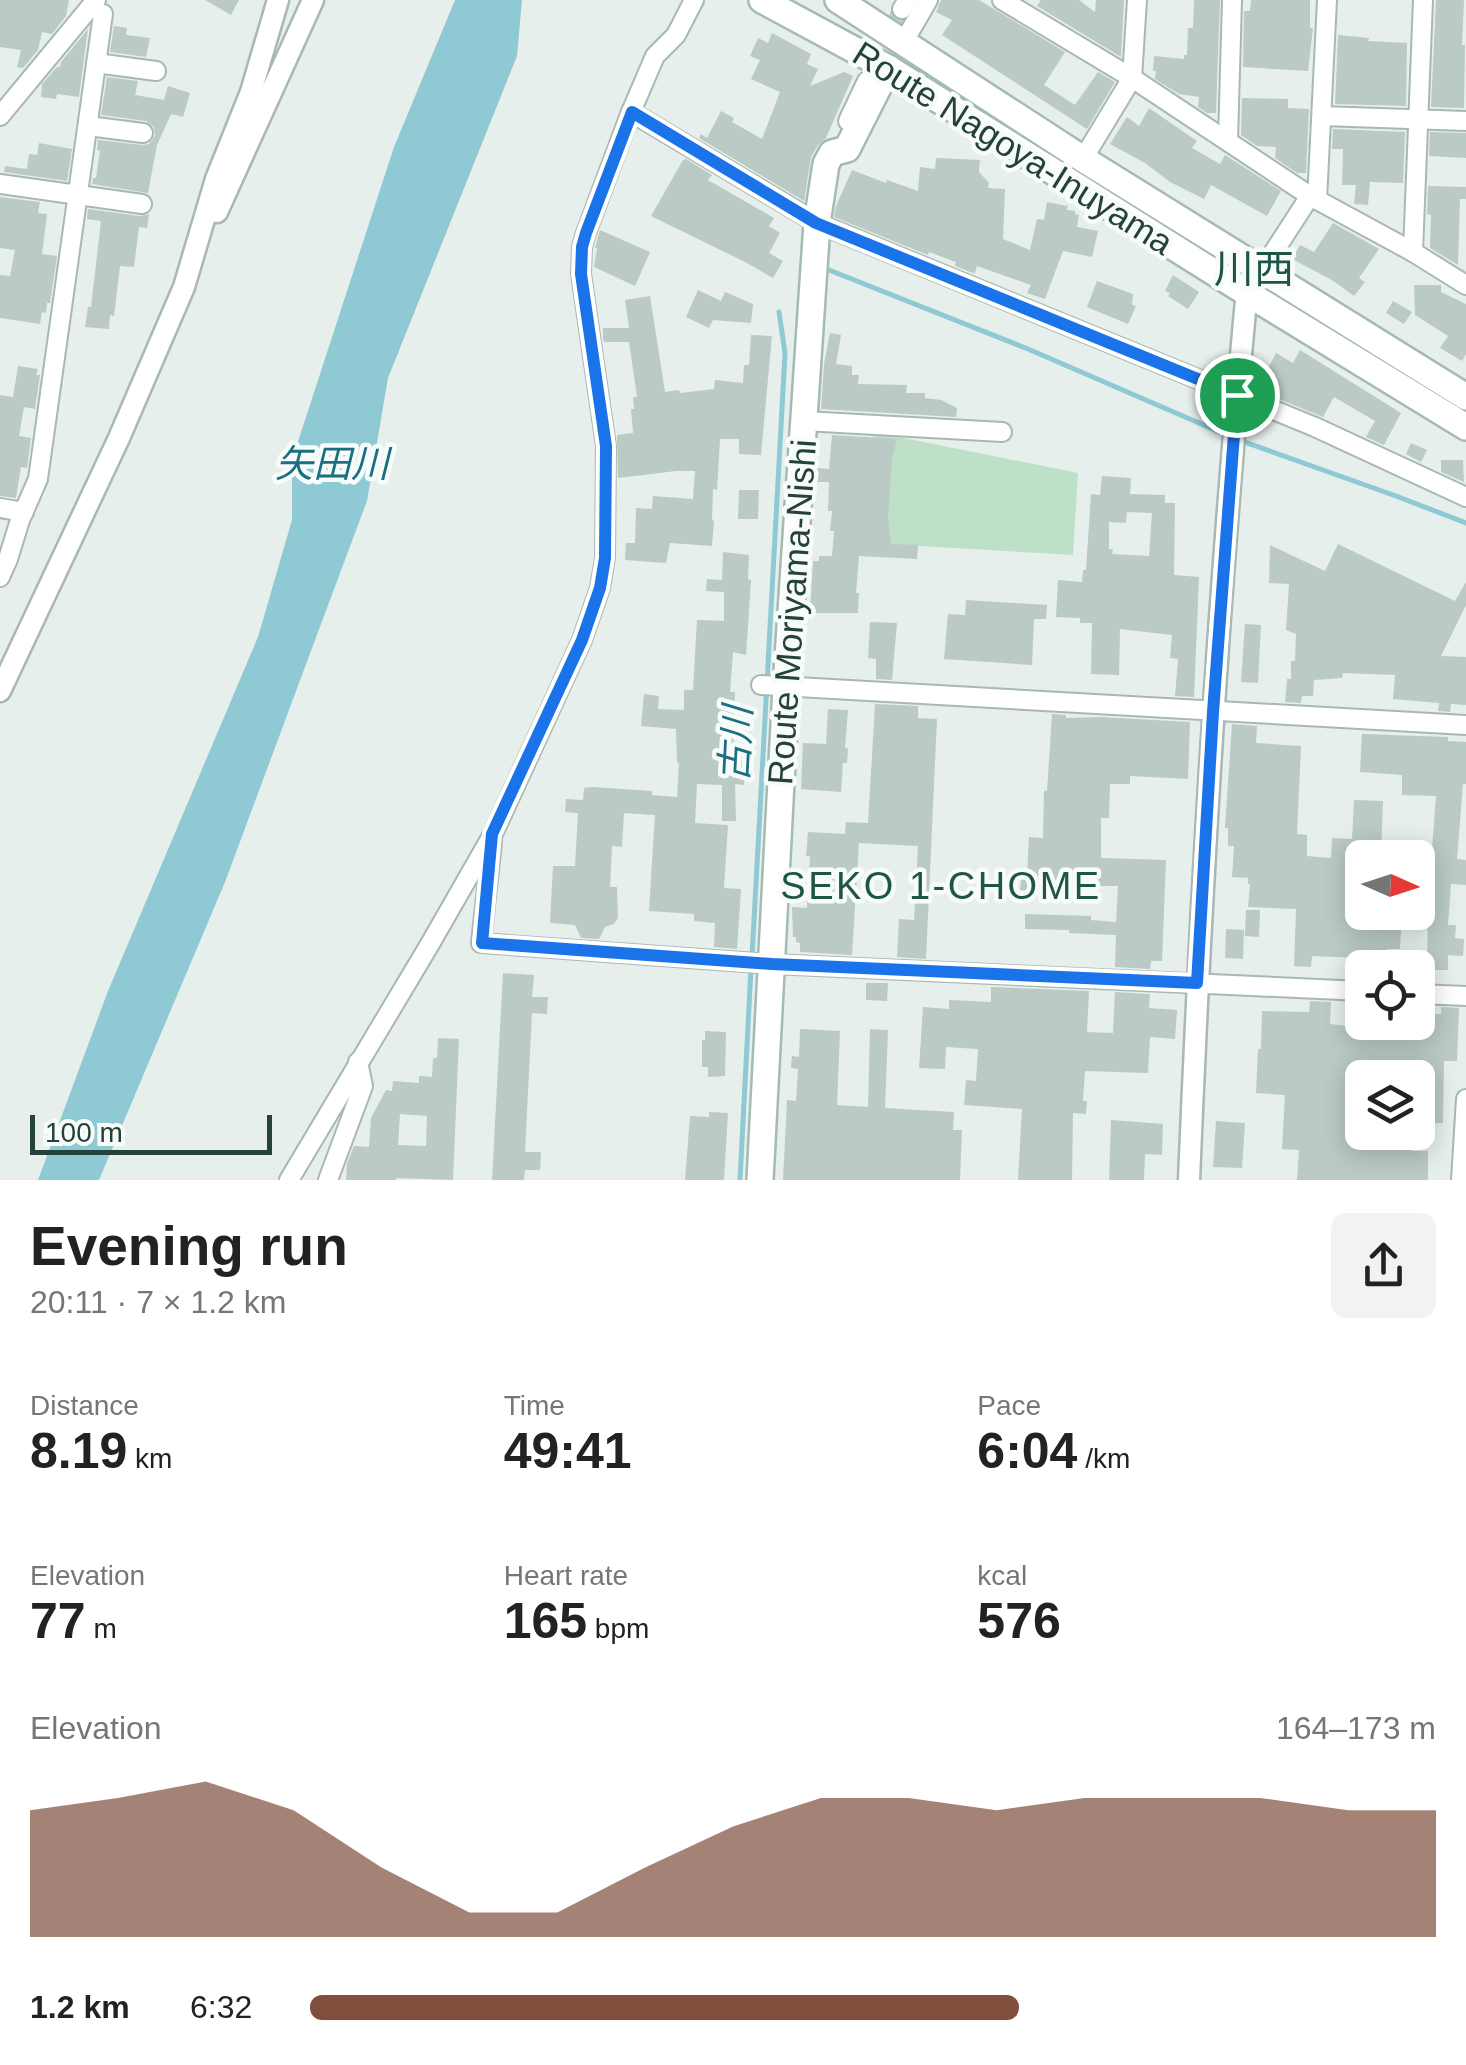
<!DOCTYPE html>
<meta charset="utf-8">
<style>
body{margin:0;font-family:Helvetica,"Noto Sans JP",sans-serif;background:#f2f2f2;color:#222;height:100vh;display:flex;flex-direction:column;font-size:38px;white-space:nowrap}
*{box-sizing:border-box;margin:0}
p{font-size:32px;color:#767676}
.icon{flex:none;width:55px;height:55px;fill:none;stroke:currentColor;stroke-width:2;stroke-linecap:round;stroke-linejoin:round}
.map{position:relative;height:1180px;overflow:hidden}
.side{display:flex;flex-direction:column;background:#fff;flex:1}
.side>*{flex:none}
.needle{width:65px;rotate:93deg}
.buttons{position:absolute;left:1345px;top:840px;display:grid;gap:20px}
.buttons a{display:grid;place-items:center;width:90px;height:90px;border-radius:15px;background:#fff;box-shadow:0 5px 25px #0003;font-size:50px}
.scale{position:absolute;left:30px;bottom:25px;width:242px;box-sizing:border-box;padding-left:10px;border:5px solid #24423a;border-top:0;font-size:28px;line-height:35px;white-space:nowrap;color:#24423a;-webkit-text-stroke:8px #f7fbf9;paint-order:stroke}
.pin{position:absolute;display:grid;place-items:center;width:85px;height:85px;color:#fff;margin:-42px;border:5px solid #fff;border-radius:50%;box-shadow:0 2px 10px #0007}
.round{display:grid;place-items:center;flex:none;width:105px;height:105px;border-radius:15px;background:#f2f2f2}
.overview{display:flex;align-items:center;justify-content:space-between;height:170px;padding:0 30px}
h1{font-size:55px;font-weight:700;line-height:75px}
.stats{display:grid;grid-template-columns:repeat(3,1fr);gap:15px;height:170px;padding:10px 30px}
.stats div{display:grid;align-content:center}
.stats b{font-size:50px;font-weight:700}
.stats small{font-size:28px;font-weight:400}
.stats p{font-size:28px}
.chart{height:280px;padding:20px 30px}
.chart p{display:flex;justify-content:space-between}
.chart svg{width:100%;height:180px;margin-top:10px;fill:#804e3d;opacity:.7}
ul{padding:0 30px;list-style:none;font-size:32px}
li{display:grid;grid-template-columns:160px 120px 1fr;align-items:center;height:75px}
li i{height:25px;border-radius:12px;background:#804e3d}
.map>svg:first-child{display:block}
</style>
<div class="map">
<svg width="1466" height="1180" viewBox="0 0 1466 1180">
<rect width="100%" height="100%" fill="#e6efeb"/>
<path fill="#bfe0c8" d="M874 432 1078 473 1073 555 868 543V455Z"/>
<path fill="#8ec9d4" d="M455 0H522L517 56 388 378 367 501 318 632 225 882 99 1180H38L108 991 258 637 292 520V460L394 147Z"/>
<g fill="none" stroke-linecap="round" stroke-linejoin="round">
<g stroke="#8ec9d4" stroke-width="5">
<path d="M829 270 1028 349 1229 436"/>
<path d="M1239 440 1396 496 1466 523"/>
<path d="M752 957 785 353 779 312"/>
<path d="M740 1180 751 968"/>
</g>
</g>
<g fill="#bbcac4" fill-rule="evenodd">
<path d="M0 0H69L66 16 52 34 42 32 38 50 23 68 17 67 21 50 0 47Z"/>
<path d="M205 0H239L231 15Z"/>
<path d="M941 0H979L1065 52 1044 85 1075 105 1098 72 1115 82 1087 129 942 35 952 20 936 12Z"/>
<path d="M1041 0H1079L1095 12 1096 0H1124L1121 57 1037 6Z"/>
<path d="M1194 0H1220L1216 113H1207L1198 107 1199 97 1179 94 1155 79 1156 71H1153L1154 56 1184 59V55H1187L1188 28H1193Z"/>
<path d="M1251 0H1310V28H1313L1308 71 1243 67 1244 11H1250Z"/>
<path d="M1436 0H1464L1462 45H1465L1464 108 1431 107Z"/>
<path d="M114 26 127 28 126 35 150 38 146 57 110 52Z"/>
<path d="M88 29 79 97 57 94 56 99 41 97 42 84 57 67H60L61 62Z"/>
<path d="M772 33 811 54 807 64 818 69 810 86 844 72 853 76 826 138 818 145 811 157 804 201 699 138 701 134 707 138 721 111 734 118 732 122 762 139 780 92 751 79 760 60 750 56 758 38 768 43Z"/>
<path d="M1338 35 1369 38 1368 41 1407 43 1406 106 1335 104Z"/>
<path d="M107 77 138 81 135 95 164 100 168 86 190 93 183 117 171 114 157 145 148 193 92 184 93 178H96L100 151 97 150 98 140 142 145 149 144 155 136 154 127 146 121 101 115Z"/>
<path d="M1242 98 1288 99V108L1309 109 1306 173H1297L1275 158 1276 147 1257 146 1241 135Z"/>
<path d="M1149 108 1197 141 1192 148 1220 164 1225 155 1281 191 1267 216 1211 185 1204 199 1170 182 1145 163 1110 144 1127 117 1139 126Z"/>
<path d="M1333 129 1405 132 1403 183 1370 182 1368 205 1354 204 1356 185H1342L1343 149H1332Z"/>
<path d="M1430 132 1466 133V158L1429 156Z"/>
<path d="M39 143 72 149 67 181 4 172 5 166 27 169 29 154 37 155Z"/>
<path d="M936 158 980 160 979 172 989 183 988 188 1005 189 1003 239 1030 250 1037 219 1044 220 1047 202 1068 206 1067 210 1075 211V214L1079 215 1077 227 1098 231 1092 257 1063 251 1045 299 1027 293 1031 285 977 266 975 273 970 272 955 266 956 262 929 252 928 255 834 217 836 206 852 170 886 183 887 180 918 191 920 167 935 169Z"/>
<path d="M686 159 712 175 708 180 774 218 769 226 780 233 769 253 783 261 773 278 745 262 651 216 683 160Z"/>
<path d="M1428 186 1466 187V199H1460L1458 265 1430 248 1431 215 1427 214Z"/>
<path d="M0 197 40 202 38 213 47 214 42 254 57 256 50 303H47L46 313 42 312 40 324 0 318V275L10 276 15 250 0 248Z"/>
<path d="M88 209 140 216 149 214 147 228 139 227 134 267 120 266 114 316 110 315 109 329 85 327 88 307H91L101 221 87 219Z"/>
<path d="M1333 223 1379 249 1359 278 1365 282 1354 296 1332 280 1292 259 1300 245 1314 252Z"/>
<path d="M600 230 650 252 635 286 594 267 597 248H595Z"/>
<path d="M1173 275 1199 292 1188 309 1168 296 1170 293 1165 291Z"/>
<path d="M1097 281 1133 294 1132 305 1136 306 1128 324 1087 307Z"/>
<path d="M1414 285H1441V292L1466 304V354L1462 361 1440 348 1448 336 1415 315Z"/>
<path d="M698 290 721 301 725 292 753 304 751 323 713 320 709 328 686 317Z"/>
<path d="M650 296 665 392 679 390 680 393 714 389 715 380 743 383 744 365H749L751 335 772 336 761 455 739 454V439H720L717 490 713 489 712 520 714 521 712 546 670 543 666 563 625 560 626 543H635L636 508 652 509 653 496 693 499 695 471H676L618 478 617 435 633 433 631 409H634L633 397H637L629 342H604L603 338V328H629L625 300Z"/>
<path d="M1393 301 1412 312 1404 324 1386 313Z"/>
<path d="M830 333 841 335 836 364 852 366V375H859L858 384 907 385 906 393H925V398L941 400 957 408 956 417 821 409 824 364Z"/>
<path d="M1300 350 1401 413 1384 445 1366 437 1375 421 1334 397 1323 417 1257 390 1276 353 1293 363Z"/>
<path d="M18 366 38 369 36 375H40L35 409 24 407 19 436 31 438 27 468 21 467 16 498 0 496V395L13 397Z"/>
<path d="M832 435 897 439 892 460 888 518 891 544 918 545 917 559 859 556 856 593H859L858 613H810L813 561H819V556H832L834 531H830L832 511H828L829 482H816L817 468 829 469Z"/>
<path d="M1411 443 1427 450 1421 462 1406 454Z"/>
<path d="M1441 460H1463L1464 482 1441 472Z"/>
<path d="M1102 476 1131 478 1130 494 1165 495V503H1175L1174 575 1199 577 1194 697 1175 696 1178 659 1170 658 1172 635 1120 629 1119 675 1091 674 1092 623H1080V618L1056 617 1058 580 1082 582 1083 570H1086L1091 494 1100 495ZM1127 512 1152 513 1149 556 1112 554 1113 549H1109V522L1126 523Z"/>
<path d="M739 490H759L758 519H738Z"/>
<path d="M1338 544 1455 601 1466 582V605L1441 656 1466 657V705L1451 704 1450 712 1438 711 1439 703 1393 699 1395 675 1343 673 1342 678 1314 680 1313 696H1302L1301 703 1285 702 1287 679H1291V661H1295L1296 634 1286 630 1289 584 1269 583 1270 545 1325 571Z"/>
<path d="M723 552 749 555 748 579 751 580 746 655 733 652 730 692H735L733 756H745L744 785 735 784 736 821H722V785L697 784 695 823 728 825 724 888 741 889 737 949 714 947 715 923 694 921V914L649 911 655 815 624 813 622 847 612 846 610 887H617L618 918 614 924 605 927 599 939 581 938 575 925 550 923 553 866H575L578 813 565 812 566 799 583 800 584 788 592 787 652 791V795L677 797 679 763H677L676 729 641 726 644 694 659 696 658 709 684 710V690H693L697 620 724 621V592L706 591 707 579 722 580Z"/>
<path d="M966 600 1047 605 1046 619H1034L1032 665 944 659 948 614 965 615Z"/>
<path d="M870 622 897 623 892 680 876 679V659L868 658Z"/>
<path d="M1245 624 1261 625 1258 683 1241 682Z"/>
<path d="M875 704 918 706V718L937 719 926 959 897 957 899 919 914 920 918 846 859 843 852 955 800 952V943L796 942V937H793L792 907 807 908 810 856H806L808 832 845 834 846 822 868 823Z"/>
<path d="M828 709 848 710 845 748H848L847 763H843L841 792 801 789 803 743 826 744Z"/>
<path d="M1052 714 1066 715V718L1099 717 1190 722 1188 779 1130 776V784H1110L1109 818H1101V858L1166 860 1162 961H1151L1150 969 1115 967 1116 935 1069 933V930L1025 929V914L1091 916V920L1116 922 1118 886H1094L1093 895 1020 890 1022 873 1027 874 1029 837 1043 838 1044 791H1047Z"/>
<path d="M1232 724 1257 726 1256 743 1301 746 1297 834 1307 835V856L1331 858 1332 838 1352 839 1354 800 1383 801 1381 854H1362V912H1402L1400 949H1387L1386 959 1312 956 1311 967 1294 966 1296 909 1248 907 1250 884H1248V878L1232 877 1234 846H1228V828H1225Z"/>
<path d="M1362 734 1448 737V741L1466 742V784H1463L1457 859 1466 860V885L1451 884 1448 925H1456L1455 938 1464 939 1463 956 1448 955V970H1427L1428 907H1418V862H1431L1436 796 1402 795V775L1360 772Z"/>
<path d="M1246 910H1260L1259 937 1245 936Z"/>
<path d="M1226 929 1244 930 1243 959 1225 958Z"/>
<path d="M503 973 534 975 532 997H548L547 1014 532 1013 525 1152H541L540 1170H525L524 1180H492Z"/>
<path d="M866 983H888L887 1001 866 1000Z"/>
<path d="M991 987 1089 991 1087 1032 1113 1033 1115 992 1150 994 1149 1008 1177 1010 1175 1039 1150 1037 1148 1073 1085 1071 1083 1101H1087L1086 1114 1073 1113 1072 1180H1018L1022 1109 964 1105 966 1080 976 1081 978 1049 946 1047 945 1069 919 1068 923 1007 949 1009V1000L991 1002Z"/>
<path d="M1310 1001 1331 1002 1330 1024 1375 1029 1376 1022 1429 1024V1014H1441V1007L1459 1008 1457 1061H1444L1443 1123H1421V1069L1369 1066 1368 1078H1362V1132H1412L1411 1151H1428V1180H1297L1299 1150 1282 1149 1285 1095 1256 1093 1258 1049H1261L1262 1011 1309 1012Z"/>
<path d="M800 1029 840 1031 837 1105 868 1107 870 1029 888 1030 885 1108 954 1112 953 1130H962L960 1180H783L787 1100 796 1101 798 1069 791 1068 792 1056 799 1057Z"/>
<path d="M705 1031 726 1032 725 1076 708 1077V1067H702V1040H705Z"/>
<path d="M438 1038 459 1039 453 1180 396 1178V1180H346L347 1164 354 1146 369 1147 371 1118 386 1090 392 1091 393 1081 419 1083V1076L432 1077 433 1058H437ZM400 1114 427 1116 426 1146 398 1145Z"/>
<path d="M709 1112 728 1113 724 1180H685L690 1116 709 1117Z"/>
<path d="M1111 1120 1163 1124 1162 1155 1145 1154 1144 1180H1109Z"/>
<path d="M1216 1121 1245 1123 1242 1168 1213 1167Z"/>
</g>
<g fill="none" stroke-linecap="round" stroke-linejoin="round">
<path stroke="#bfccc8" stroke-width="18" stroke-dasharray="18 9" stroke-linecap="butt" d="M872 71 902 9"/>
<defs>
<g id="minor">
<path d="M1002 0 1132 78 1310 196 1413 252 1466 285"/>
<path d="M902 9 908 0"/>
<path d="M903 43 928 0"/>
<path d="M96 63 156 71"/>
<path d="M631 112 817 223 1315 427 1466 497"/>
<path d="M0 116 96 0"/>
<path d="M1322 116 1466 121"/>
<path d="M848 121 867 81"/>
<path d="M88 126 143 133"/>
<path d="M1228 140 1232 0"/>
<path d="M1083 159 1132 78 1137 0"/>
<path d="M0 184 142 204"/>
<path d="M1317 200 1327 0"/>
<path d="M1413 252 1423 0"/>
<path d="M1262 270 1310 196"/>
<path d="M804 421 1002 432"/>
<path d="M0 508 24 512"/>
<path d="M0 577 8 559 20 520 38 479 103 14"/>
<path d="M761 685 1466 725"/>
<path d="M492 842 481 943 772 964 1362 991"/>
<path d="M1418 994 1466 996"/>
<path d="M289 1180 430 944 493 834 582 640 600 588 605 558 606 446 581 274 582 247 586 233 631 112 655 56 676 35 694 0"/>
<path d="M328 1180 363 1086 358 1062"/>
<path d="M1461 1180 1466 1099"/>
</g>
<g id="tertiary">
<path d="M217 212 313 0"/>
<path d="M0 691 119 438 184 287 216 179 251 92 278 0"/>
<path d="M1189 1180C1201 890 1218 600 1245 311L1247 293 1254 281"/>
</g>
<g id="secondary">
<path d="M762 0 888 68 1247 293 1466 427"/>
<path d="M838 0 1083 159 1466 397"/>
<path d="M760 1180 786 687 817 223 826 164 832 153 847 149 888 68"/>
</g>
</defs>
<use href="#minor" stroke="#a8b8b2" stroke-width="22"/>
<use href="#tertiary" stroke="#a8b8b2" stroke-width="25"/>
<use href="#secondary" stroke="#a4bbb3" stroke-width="30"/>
<use href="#minor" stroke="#fff" stroke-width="18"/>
<use href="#tertiary" stroke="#fff" stroke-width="20"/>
<use href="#secondary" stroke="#fff" stroke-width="25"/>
</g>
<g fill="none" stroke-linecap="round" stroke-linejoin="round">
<defs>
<path id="route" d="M632 112 816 223 1237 395 1213 712 1197 983 772 964 482 943 492 834 582 640 600 588 605 558 606 446 581 274 582 247 586 233Z"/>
</defs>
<use href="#route" stroke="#fff" stroke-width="20"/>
<use href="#route" stroke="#1a73e8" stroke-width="12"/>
</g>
<g text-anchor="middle" stroke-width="9" stroke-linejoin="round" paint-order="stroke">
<g font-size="35" fill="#24423a" stroke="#f7fbf9">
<text transform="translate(1013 148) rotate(32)" y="12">Route Nagoya-Inuyama</text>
<text transform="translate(792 612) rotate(-86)" y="12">Route Moriyama-Nishi</text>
</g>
<g font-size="38" font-style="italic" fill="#1c6f80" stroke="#f7fbf9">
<text x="332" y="477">矢田川</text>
<text transform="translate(736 744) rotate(-87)" y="13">古川</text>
</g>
<g font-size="38" letter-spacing="2.5" fill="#1f5548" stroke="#f7fbf9">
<text x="941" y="899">SEKO 1-CHOME</text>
</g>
<g font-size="40" fill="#1f5548" stroke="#f7fbf9">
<text x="1254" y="283">川西</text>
</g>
</g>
</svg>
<div class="buttons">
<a><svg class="needle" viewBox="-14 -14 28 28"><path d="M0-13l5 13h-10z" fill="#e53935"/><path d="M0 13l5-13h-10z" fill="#767676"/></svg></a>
<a><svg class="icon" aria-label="locate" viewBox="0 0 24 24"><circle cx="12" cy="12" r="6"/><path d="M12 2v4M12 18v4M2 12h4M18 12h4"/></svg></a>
<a><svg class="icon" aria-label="layers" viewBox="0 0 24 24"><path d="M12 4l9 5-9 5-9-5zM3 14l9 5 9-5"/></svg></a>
</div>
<div class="scale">100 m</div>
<div class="pin" style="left:1237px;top:395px;background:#1e9e55"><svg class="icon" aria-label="arrive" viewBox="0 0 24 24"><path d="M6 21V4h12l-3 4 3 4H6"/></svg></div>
</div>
<section class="side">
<div class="overview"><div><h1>Evening run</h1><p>20:11 · 7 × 1.2 km</p></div><a class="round"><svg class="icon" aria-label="share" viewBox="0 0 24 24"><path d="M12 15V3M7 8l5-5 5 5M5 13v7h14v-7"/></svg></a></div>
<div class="stats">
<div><p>Distance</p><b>8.19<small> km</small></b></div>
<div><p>Time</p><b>49:41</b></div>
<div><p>Pace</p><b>6:04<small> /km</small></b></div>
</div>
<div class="stats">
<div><p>Elevation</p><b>77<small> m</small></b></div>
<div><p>Heart rate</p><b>165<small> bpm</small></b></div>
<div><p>kcal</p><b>576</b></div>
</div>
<div class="chart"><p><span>Elevation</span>164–173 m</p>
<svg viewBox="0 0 160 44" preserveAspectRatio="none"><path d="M0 44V13L10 10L20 6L30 13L40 27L50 38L60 38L70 27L80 17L90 10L100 10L110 13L120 10L130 10L140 10L150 13L160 13V44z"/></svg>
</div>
<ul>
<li><b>1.2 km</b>6:32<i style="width:63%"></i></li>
</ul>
</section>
